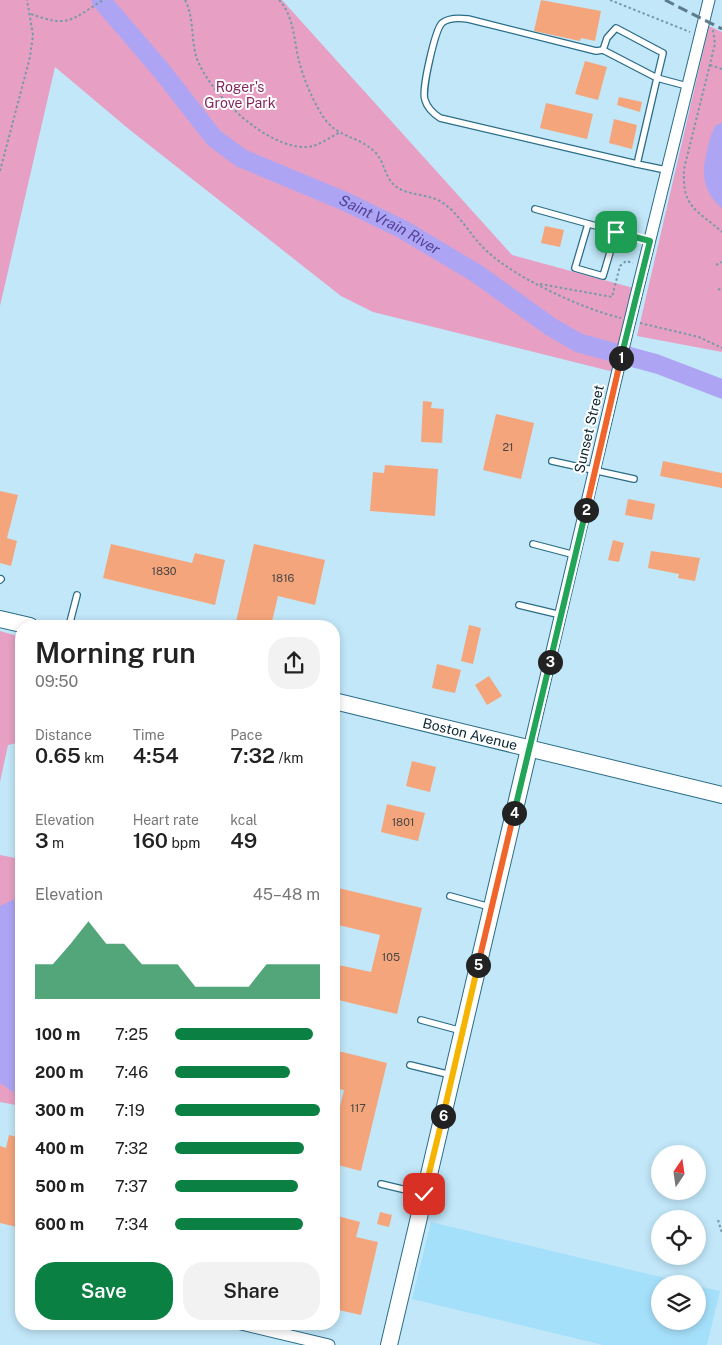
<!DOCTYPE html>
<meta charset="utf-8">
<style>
body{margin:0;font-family:"Public Sans",sans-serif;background:#f2f2f2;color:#222;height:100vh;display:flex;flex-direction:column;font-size:19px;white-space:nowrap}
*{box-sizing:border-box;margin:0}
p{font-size:16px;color:#767676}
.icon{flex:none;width:28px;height:28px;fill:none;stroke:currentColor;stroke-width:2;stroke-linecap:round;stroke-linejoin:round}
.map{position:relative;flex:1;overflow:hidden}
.drawer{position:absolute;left:15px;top:620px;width:325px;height:710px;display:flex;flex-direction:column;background:#fff;border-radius:20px;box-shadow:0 2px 8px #0003}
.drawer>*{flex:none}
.needle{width:32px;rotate:13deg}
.fabs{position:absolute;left:651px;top:1145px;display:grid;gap:10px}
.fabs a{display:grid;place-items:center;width:55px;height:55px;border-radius:50%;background:#fff;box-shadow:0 2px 8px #0003;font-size:25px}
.pin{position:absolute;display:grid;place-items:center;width:42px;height:42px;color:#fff;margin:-21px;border-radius:10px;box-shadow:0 2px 8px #0006}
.km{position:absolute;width:25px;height:25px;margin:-12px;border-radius:50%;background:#222;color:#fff;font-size:14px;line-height:25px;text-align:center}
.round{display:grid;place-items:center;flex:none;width:52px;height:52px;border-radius:20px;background:#f2f2f2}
.overview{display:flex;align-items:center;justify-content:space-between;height:85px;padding:0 20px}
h1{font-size:28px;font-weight:600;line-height:38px}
.metrics{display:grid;grid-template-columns:repeat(3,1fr);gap:8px;height:85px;padding:5px 20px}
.metrics div{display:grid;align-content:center}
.metrics b{font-size:21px;font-weight:600}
.metrics small{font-size:14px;font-weight:400}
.metrics p{font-size:14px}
.chart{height:140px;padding:10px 20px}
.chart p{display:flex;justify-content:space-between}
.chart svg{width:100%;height:90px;margin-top:5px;fill:#0b8043;opacity:.7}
.action{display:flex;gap:10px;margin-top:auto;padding:10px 20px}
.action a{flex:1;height:58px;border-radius:20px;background:#0b8043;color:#fff;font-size:20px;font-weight:600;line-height:58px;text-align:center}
.action a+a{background:#f2f2f2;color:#222}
ul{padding:0 20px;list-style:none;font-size:16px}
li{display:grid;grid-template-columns:80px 60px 1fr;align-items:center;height:38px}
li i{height:12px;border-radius:6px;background:#0b8043}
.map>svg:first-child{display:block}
</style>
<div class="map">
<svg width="722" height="1345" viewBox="0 0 722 1345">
<rect width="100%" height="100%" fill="#c1e7f9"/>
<path fill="#a5e0fa" d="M431 1222 690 1284H660V1321H698V1286L720 1291 707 1345H603L412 1299Z"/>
<g fill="#e7a0c4">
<path d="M0 0H282L512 255 637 289 618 373 373 312 341 296 130 130 55 67 0 306Z"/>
<path d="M709 26 722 32V352L637 336Z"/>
<path d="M0 631 21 637V742L8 745 0 782Z"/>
<path d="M0 855 21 859V1106L0 1102Z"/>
</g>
<g fill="#ada5f3">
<path d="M722 123V208C703 192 701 174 707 151 709 142 711 133 716 125Z"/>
<path d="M21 896V1097L0 1083V906Z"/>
</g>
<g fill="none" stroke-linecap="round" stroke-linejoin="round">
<path stroke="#ada5f3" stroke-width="19" id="s1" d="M101 0 161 70 214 138 241 158 344 201 402 229 476 273 551 327 579 343 657 364 722 389"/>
</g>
<g fill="#f5a57c">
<path d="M541 0 601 11 595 41 581 38 580 41 534 31Z"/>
<path d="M585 61 607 67 598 100 575 94Z"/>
<path d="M619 97 642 102 640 112 617 105Z"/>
<path d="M546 103 593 114 587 139 540 128Z"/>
<path d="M614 119 637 125 632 149 609 143Z"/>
<path d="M545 226 564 230 560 247 541 243Z"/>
<path d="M423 401 432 402 431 408 444 409 442 443 421 442Z"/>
<path d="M496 414 534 423 521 479 483 470Z"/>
<path d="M663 461 722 473V488L660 476Z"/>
<path d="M385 465 438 469 435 516 370 511 373 472 384 473Z"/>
<path d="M0 491 18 495 7 538 17 541 11 566 0 563Z"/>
<path d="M628 499 655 504 652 520 625 515Z"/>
<path d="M613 540 624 543 619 562 608 560Z"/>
<path d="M111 544 192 563 195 553 225 560 215 605 103 578Z"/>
<path d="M254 544 325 560 315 605 278 596 271 626H235Z"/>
<path d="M651 551 700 558 695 581 678 578 679 574 648 568Z"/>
<path d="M469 625 481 628 473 664 461 661Z"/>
<path d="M437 664 461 670 455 693 432 688Z"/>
<path d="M489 676 502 696 487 705 475 685Z"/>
<path d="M412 761 436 767 430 792 406 786Z"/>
<path d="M387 804 425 813 418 841 381 832Z"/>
<path d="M334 887 422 908 397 1014 334 999V964L371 972 380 935 334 924Z"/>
<path d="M334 1050 387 1063 361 1171 334 1164V1126L335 1127 344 1090 334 1088Z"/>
<path d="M9 1135 21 1138V1211L17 1227 0 1223V1146L6 1148Z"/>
<path d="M380 1212 392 1215 389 1227 377 1224Z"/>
<path d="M334 1215 360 1222 356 1237 378 1242 361 1315 334 1309Z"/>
</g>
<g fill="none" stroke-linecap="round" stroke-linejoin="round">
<defs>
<g id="lane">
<path d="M603 50 596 51 468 19C460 18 449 17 442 23 435 30 421 91 425 100 427 107 434 114 440 118L637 164"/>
<path d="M666 170 637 164 657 78 603 50 607 38 616 28 663 53 657 78 687 86"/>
<path d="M535 209 650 241"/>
<path d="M588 224 575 268 603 276 616 232"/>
<path d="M552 461 634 479"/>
<path d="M533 544 575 555"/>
<path d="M0 580 1 579"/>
<path d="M519 605 561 615"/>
<path d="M69 626 77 595"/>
<path d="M207 626V625"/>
<path d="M450 896 490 907"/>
<path d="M421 1020 462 1031"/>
<path d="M410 1065 451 1075"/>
<path d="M381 1184 423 1194"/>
</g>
<g id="street">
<path d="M636 296 709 0"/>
<path d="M529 749 619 366"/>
<path d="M241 1324 329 1345"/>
</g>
<g id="secondary">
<path d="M0 619 30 626"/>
<path id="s2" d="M334 701 722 795"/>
<path d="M389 1345 529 749"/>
</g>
</defs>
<use href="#lane" stroke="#2b6d87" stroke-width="8"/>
<use href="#street" stroke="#2b6d87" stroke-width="13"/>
<use href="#secondary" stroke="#2b6d87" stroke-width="18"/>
<g stroke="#7799a8" stroke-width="2" stroke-dasharray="2.5 2.5" stroke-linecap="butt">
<path d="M185 0C194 16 191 39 196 56 208 93 267 149 307 147 319 146 328 138 339 133"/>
<path d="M279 0C294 15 294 42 299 61 303 77 311 96 319 110 335 140 355 133 375 152 386 163 384 181 400 189 413 196 430 194 443 203 461 215 472 239 489 253 518 279 583 309 621 318"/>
<path d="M610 0 690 32"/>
<path d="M31 14C69 28 71 20 103 0"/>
<path d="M713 30 715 44 684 169C682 208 696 209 722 232"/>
<path d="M710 65 722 69"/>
<path d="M0 171 30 57 33 35 27 0"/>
<path d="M716 265 722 262"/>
<path d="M540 284 612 297 620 266 626 261 633 263"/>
<path d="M718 289 722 290"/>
<path d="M640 323 699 337 722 348"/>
<path d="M718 1220 722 1233"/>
</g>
<use href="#lane" stroke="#fff" stroke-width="5.5"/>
<use href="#street" stroke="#fff" stroke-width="11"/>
<use href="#secondary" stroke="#fff" stroke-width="16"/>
<path stroke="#5c7c8a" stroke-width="3" stroke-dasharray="10 5" stroke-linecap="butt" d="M665 0 722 29"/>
<defs>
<path id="street-bridge" d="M619 366 636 296"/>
</defs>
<use href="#street-bridge" stroke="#2b6d87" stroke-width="13" stroke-linecap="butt"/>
<use href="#street-bridge" stroke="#fff" stroke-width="11"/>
</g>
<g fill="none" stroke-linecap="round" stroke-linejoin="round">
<defs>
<path id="split-1" d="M616 232 650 241 621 358"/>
<path id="split-2" d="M586 510 621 358"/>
<path id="split-3" d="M550 662 586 510"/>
<path id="split-4" d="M514 813 550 662"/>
<path id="split-5" d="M478 965 514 813"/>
<path id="split-6" d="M443 1116 478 965"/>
<path id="split-7" d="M424 1194 443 1116"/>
</defs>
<use href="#split-1" stroke="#fff" stroke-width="10"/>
<use href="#split-2" stroke="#fff" stroke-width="10"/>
<use href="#split-3" stroke="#fff" stroke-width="10"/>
<use href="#split-4" stroke="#fff" stroke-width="10"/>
<use href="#split-5" stroke="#fff" stroke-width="10"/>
<use href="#split-6" stroke="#fff" stroke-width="10"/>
<use href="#split-7" stroke="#fff" stroke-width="10"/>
<use href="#split-1" stroke="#22a559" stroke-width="6"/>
<use href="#split-2" stroke="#f0652b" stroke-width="6"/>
<use href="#split-3" stroke="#22a559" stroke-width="6"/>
<use href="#split-4" stroke="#22a559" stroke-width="6"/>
<use href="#split-5" stroke="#f0652b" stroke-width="6"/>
<use href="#split-6" stroke="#f5b400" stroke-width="6"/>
<use href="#split-7" stroke="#f5b400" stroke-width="6"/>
</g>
<g text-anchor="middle" stroke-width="4" stroke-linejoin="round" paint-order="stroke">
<g font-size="11" fill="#464644">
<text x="508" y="451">21</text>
<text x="164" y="575">1830</text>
<text x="283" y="582">1816</text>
<text x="403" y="826">1801</text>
<text x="391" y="961">105</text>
<text x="358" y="1112">117</text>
</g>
<g font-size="14" fill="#83265e" stroke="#fff">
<text x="240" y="92">Roger's<tspan x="240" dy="16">Grove Park</tspan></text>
</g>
<g font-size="14" fill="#0b2732" stroke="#fff">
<text transform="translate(589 429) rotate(-77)" y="5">Sunset Street</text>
<text dy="5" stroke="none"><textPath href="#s2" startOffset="140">Boston Avenue</textPath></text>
</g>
<g font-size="15" font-style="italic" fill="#503f98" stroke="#fff">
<text dy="5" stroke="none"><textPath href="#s1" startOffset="375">Saint Vrain River</textPath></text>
</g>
</g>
</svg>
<div class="fabs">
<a><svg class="needle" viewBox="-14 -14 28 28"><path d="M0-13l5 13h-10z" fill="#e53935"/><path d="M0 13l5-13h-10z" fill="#767676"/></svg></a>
<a><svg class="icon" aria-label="locate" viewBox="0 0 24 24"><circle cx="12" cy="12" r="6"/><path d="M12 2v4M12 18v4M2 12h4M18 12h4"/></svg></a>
<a><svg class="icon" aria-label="layers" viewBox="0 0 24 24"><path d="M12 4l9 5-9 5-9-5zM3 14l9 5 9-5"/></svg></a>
</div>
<div class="pin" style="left:616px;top:232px;background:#1e9e55"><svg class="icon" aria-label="arrive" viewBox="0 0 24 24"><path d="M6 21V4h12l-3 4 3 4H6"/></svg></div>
<div class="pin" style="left:424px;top:1194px;background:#d93025"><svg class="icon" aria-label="check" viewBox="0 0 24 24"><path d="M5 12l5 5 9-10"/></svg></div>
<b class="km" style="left:621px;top:358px">1</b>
<b class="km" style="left:586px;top:510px">2</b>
<b class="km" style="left:550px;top:662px">3</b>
<b class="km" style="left:514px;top:813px">4</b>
<b class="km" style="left:478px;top:965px">5</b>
<b class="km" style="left:443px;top:1116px">6</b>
<section class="drawer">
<div class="overview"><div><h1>Morning run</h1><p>09:50</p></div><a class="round"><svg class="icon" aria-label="share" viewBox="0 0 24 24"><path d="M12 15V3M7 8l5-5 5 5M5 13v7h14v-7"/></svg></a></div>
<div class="metrics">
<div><p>Distance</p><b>0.65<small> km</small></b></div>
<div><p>Time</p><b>4:54</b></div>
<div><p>Pace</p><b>7:32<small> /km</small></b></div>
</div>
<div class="metrics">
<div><p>Elevation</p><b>3<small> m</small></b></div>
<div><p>Heart rate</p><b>160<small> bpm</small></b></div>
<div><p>kcal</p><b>49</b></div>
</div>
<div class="chart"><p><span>Elevation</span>45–48 m</p>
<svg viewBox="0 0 160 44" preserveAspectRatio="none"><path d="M0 44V27L10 27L20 17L30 6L40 17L50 17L60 27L70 27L80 27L90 38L100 38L110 38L120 38L130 27L140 27L150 27L160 27V44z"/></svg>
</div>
<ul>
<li><b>100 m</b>7:25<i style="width:95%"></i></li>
<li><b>200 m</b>7:46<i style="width:79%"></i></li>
<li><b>300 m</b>7:19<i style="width:100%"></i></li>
<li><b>400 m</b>7:32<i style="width:89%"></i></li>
<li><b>500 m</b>7:37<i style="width:85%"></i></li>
<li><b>600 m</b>7:34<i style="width:88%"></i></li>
</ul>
<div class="action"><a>Save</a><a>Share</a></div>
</section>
</div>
